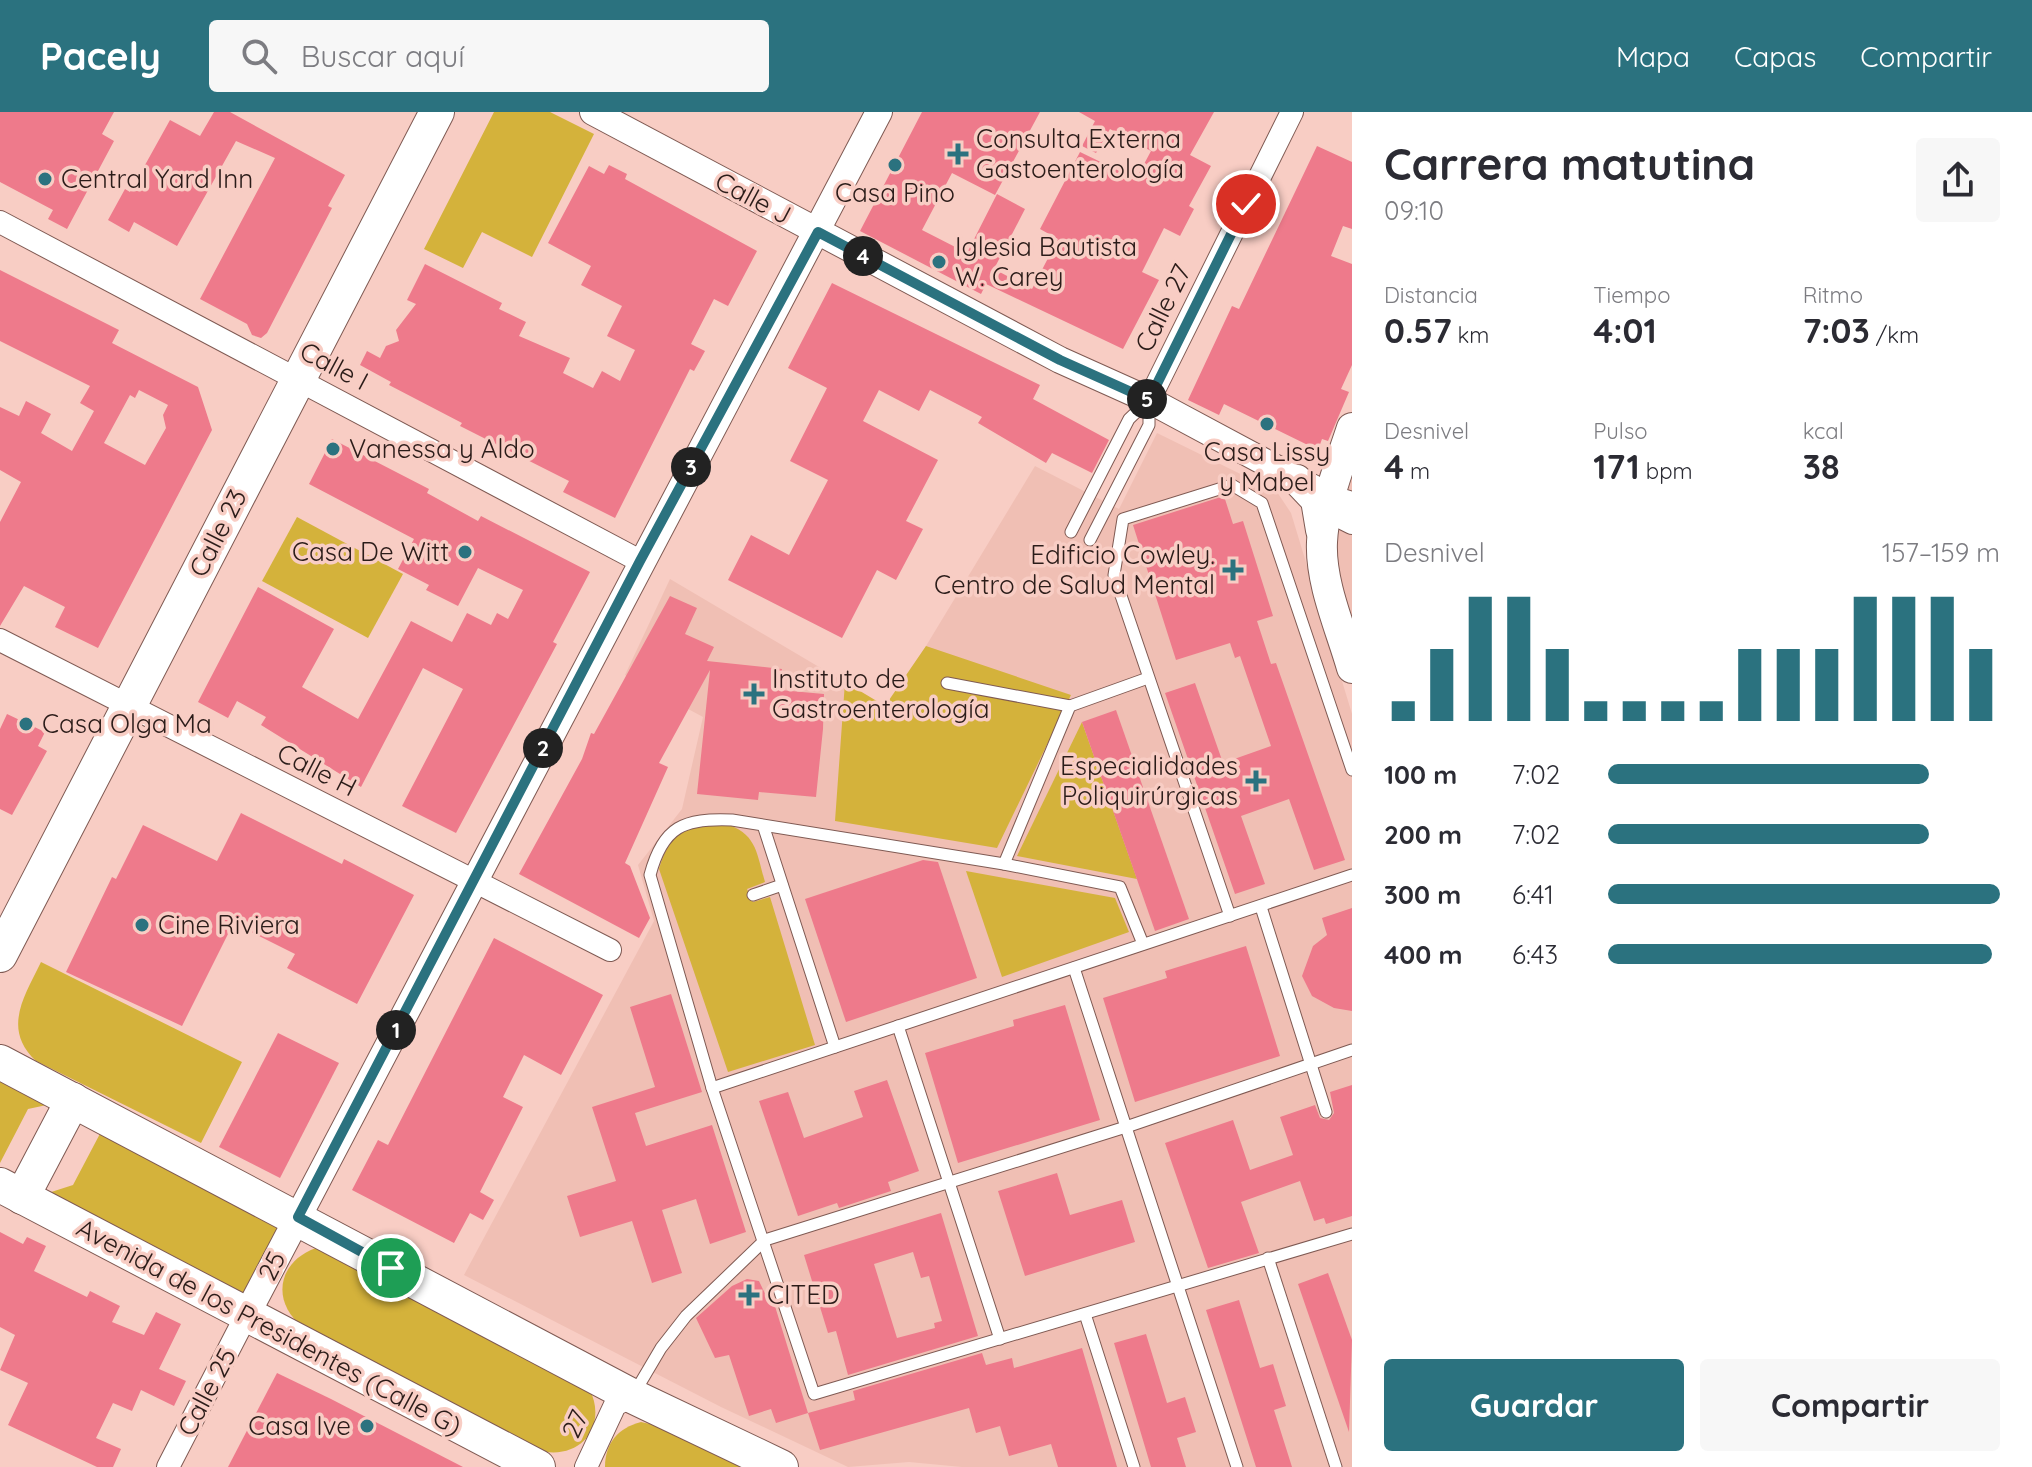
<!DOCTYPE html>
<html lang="es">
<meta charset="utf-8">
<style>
body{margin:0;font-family:Quicksand,sans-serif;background:#f7f7f7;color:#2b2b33;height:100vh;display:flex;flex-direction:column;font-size:30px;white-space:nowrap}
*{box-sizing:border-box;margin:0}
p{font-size:26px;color:#7c7c81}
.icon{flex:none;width:44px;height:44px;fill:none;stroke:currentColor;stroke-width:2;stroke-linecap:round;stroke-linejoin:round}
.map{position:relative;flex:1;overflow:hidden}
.drawer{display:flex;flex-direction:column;background:#fff;width:680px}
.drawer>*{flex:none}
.pin{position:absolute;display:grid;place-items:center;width:68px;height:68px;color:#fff;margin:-34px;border:4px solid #fff;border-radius:50%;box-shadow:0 2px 8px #0007}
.km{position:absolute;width:40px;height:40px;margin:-20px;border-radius:50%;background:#222;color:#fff;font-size:22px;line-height:40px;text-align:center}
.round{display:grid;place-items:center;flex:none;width:84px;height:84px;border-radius:8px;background:#f7f7f7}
.head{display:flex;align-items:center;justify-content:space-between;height:136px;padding:0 32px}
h1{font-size:44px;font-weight:700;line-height:60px}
.stats{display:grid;grid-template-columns:repeat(3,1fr);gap:12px;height:136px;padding:8px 32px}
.stats div{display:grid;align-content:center}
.stats b{font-size:34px;font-weight:700}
.stats small{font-size:22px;font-weight:400}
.stats p{font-size:22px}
.chart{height:224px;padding:16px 32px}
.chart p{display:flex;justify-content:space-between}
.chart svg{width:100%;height:144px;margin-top:8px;stroke:#2b727f;stroke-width:6}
.action{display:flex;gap:16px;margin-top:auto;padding:16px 32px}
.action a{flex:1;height:92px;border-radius:8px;background:#2b727f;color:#fff;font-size:32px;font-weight:700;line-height:92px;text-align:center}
.action a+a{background:#f7f7f7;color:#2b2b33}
ul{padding:0 32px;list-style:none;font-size:26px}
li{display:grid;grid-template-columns:128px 96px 1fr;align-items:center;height:60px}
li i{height:20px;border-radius:10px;background:#2b727f}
header{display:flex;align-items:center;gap:48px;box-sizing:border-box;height:112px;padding:0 40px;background:#2b727f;color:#fff}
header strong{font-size:38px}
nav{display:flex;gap:44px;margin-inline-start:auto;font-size:28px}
.search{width:560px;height:72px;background:#f7f7f7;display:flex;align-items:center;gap:20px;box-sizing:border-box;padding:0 28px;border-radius:8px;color:#7c7c81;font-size:30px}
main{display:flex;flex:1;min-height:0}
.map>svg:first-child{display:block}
</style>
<header>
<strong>Pacely</strong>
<div class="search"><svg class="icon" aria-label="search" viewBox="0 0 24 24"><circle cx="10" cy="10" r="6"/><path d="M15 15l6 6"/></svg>Buscar aquí</div>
<nav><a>Mapa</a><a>Capas</a><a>Compartir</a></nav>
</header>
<main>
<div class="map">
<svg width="1352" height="1355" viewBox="0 0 1352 1355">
<rect width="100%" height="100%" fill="#f8cdc4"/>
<g fill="#f0bfb4">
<path d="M1157 321 1277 380 1291 401 1352 602V1355H962L909 1350 848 1355 721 1295 464 1163 654 809 638 753 682 697 703 605 625 563 670 467 885 594 926 534 1035 354 1119 397Z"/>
<path d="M1352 361V517L1332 453 1339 404Z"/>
</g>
<g fill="#d4b23b">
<path d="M494 0H550L594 22 532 145 482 120 463 156 424 137Z"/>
<path d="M297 405 403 462 368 526 262 469Z"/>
<path d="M926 534 1071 583 997 736 835 709 845 570 885 594Z"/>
<path d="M1082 610 1137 767 1017 744Z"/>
<path d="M724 711C757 722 756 739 765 770L747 777 753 790 770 785 815 933 728 960 659 757C670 719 687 714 724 711Z"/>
<path d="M966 759 1115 786 1129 820 1002 865Z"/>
<path d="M41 850 242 950 201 1031 36 949C2 917 24 885 41 850Z"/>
<path d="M0 962 56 991 28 997 0 1051Z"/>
<path d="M103 1016 283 1108 244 1184 45 1082 73 1073Z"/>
<path d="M316 1136 589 1276C609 1315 579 1350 537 1338L303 1215C271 1190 277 1150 316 1136Z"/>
<path d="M641 1310 668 1316 741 1355H605C605 1331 618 1316 641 1310Z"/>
</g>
<g fill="#ee7a8b" fill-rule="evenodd">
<path d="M0 0H114L102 22 114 29 67 117 48 107 53 98 0 70Z"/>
<path d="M214 0H230L345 63 328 94 332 96 267 221 261 226 252 223 247 212 200 187 275 46 236 29 177 134 134 110 129 120 108 108 125 77 130 80 170 8 200 24Z"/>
<path d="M922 0H1040L995 83 952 61 922 118 967 141 997 82 1025 97 994 157 1032 177 1058 127 1040 117 1080 40 1136 67 1151 39 1110 17 1096 41 1082 34 1095 9 1079 0H1214L1190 43 1211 54 1189 94 1194 97 1180 124 1164 116 1142 160 1159 168 1123 237 986 172 981 182 860 119Z"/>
<path d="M1317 34 1352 50V117L1343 114 1331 144 1352 152V253L1341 277 1349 280 1328 329 1322 327 1318 338 1224 292 1219 303 1188 288 1232 194 1239 197Z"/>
<path d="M609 53 627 62 625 67 757 139 728 194 714 187 691 232 705 239 694 259 690 257 615 406 563 380 569 369 460 314 462 311 389 273 391 270 360 253 367 239 380 246 386 234 399 229 396 218 416 192 407 188 425 152 502 191 499 197 526 210 519 224 570 246 563 261 593 276 602 259 620 269 635 238 607 224 622 194 581 173 591 154 548 131 589 54 604 62Z"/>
<path d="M0 158 119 218 112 231 198 275 212 318 98 536 55 515 65 495 24 474 0 514V410L21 370 0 358V295L19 304 26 289 51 302 41 321 72 339 94 299 80 291 90 274 0 229ZM139 278 168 293 163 303 166 316 145 353 104 331 130 283 135 286Z"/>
<path d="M832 171 1040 273 1033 287 1109 328 1092 361 1052 341 1046 351 978 311 982 305 930 278 919 299 879 278 863 309 938 348 906 409 923 417 896 468 877 458 842 526 728 468 751 423 789 443 828 368 790 349 827 276 788 256Z"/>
<path d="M332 327 429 377 427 381 478 409 481 404 590 460 553 530 557 532 456 721 402 694 463 577 423 556 361 675 261 613 266 605 237 589 228 606 198 590 258 475 334 517 302 575 358 607 411 509 452 530 467 501 491 513 497 501 508 507 523 478 478 456 458 494 426 478 429 473 398 457 414 427 309 372Z"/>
<path d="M1224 384 1233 412 1243 409 1273 504 1257 509 1271 552 1276 551 1345 748 1314 758 1289 687 1241 704 1265 772 1235 782 1165 581 1195 571 1223 651 1271 634 1240 544 1235 546 1230 531 1176 548 1133 413Z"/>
<path d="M670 484 697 496 685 522 714 535 707 549 782 557 780 578 824 582 823 617 816 685 759 680 758 688 697 682 710 558 659 651 668 655 625 751 630 754 650 806 639 826 519 762 582 647 591 621 594 622Z"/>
<path d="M1116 598 1189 807 1155 819 1082 610Z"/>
<path d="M7 602 45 620 38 634 47 639 12 703 0 697V617Z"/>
<path d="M241 701 342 752 344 747 414 783 357 892 287 856 295 842 241 815 239 820 231 816 182 914 66 860 112 765 116 767 143 713 217 749Z"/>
<path d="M923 748 938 750 977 866 846 910 805 787Z"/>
<path d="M1352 796V899L1334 896 1312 884 1302 864 1313 834 1327 823 1322 806Z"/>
<path d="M494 826 603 883 561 963 524 943 503 985 523 995 480 1080 494 1088 483 1108 470 1101 454 1131 352 1078 378 1028 388 1033Z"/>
<path d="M1246 834 1280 944 1135 990 1103 886 1167 866 1165 859Z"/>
<path d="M671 882 702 980 635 1001 646 1034 712 1013 746 1120 710 1132 696 1087 662 1098 682 1161 652 1171 632 1109 580 1125 567 1084 616 1069 592 995 655 975 630 895Z"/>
<path d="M1065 893 1100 1008 958 1051 925 941 1014 914 1013 908Z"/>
<path d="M278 921 339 951 280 1066 219 1035Z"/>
<path d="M887 968 919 1059 888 1070 891 1079 839 1096 837 1091 798 1104 759 989 788 980 804 1026 863 1005 854 979Z"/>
<path d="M1352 973V1104L1326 1112 1324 1106 1314 1109 1300 1069 1241 1090 1259 1141 1208 1156 1165 1031 1233 1008 1250 1058 1293 1043 1280 1005 1315 993 1320 1006 1329 1008 1334 1001 1330 980Z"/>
<path d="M1057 1061 1070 1103 1122 1088 1135 1130 1025 1164 998 1079Z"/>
<path d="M941 1101 978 1224 848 1263 836 1219 828 1221 804 1143ZM913 1140 921 1166 929 1164 942 1209 934 1211 935 1216 897 1226 874 1152Z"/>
<path d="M0 1120 23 1132 27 1125 46 1134 34 1159 87 1185 90 1179 120 1194 112 1210 144 1223 156 1200 181 1212 159 1257 186 1269 174 1294 141 1278 132 1299 113 1291 96 1326 121 1337 113 1355H97L8 1313 28 1271 0 1258 15 1223 0 1215Z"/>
<path d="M1328 1161 1352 1228 1349 1320 1298 1172Z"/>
<path d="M747 1167 759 1169 769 1190 774 1191 808 1301 776 1311 771 1297 749 1304 729 1243 715 1246 696 1206 732 1174Z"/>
<path d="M1239 1188 1260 1256 1273 1252 1286 1294 1274 1298 1292 1355H1256L1206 1198Z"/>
<path d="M1146 1222 1167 1291 1185 1285 1196 1320 1177 1326 1186 1355H1151L1114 1231Z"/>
<path d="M1082 1236 1117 1355H1058L1051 1332 1009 1344 1000 1314 976 1321 969 1296 820 1338 808 1301 855 1288 853 1279 982 1241 986 1253 1012 1246 1014 1256Z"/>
<path d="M277 1261 331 1287 463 1355H228Z"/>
</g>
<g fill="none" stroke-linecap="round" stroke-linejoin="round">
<defs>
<g id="service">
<path d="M1071 420 1129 307 1149 288V313L1090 428"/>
<path d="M947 571 1070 594"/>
<path d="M764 716 835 935"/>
<path d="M1004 752 1070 594 1148 566"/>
<path d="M753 783 782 773"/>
<path d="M1261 795 1326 1000"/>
<path d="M1230 804 1114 463 1123 407 1232 373 1262 391 1352 658"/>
<path d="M1143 832 1120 775 1004 752 732 708C684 706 663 714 650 763L712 976 814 1282 1352 1122"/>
<path d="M1074 856 1237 1355"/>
<path d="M898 914 1000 1227"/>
<path d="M712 976 1352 763"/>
<path d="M1268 1146 1336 1355"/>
<path d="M1085 1202 1134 1355"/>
<path d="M635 1280 661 1236 686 1204 765 1128 1129 1014 1352 938"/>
</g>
<g id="minor">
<path d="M0 110 640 449"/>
<path d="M1149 288 1292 0"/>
<path d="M1329 384 1352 391"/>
<path d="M1326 398 1352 411"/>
<path d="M0 528 610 838"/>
<path d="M168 1355 246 1204"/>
<path d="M586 1355 615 1293 632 1284"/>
</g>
<g id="tertiary">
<path d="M593 0 1060 248 1149 288 1313 376"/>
<path d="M246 1204 879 0"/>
</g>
<g id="secondary">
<path d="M1352 316C1340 353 1324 390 1322 430 1320 471 1341 517 1352 556"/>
<path d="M1297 368 1316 388 1321 418"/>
</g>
<g id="primary">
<path d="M0 843 437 0"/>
<path d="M0 950 632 1284 781 1355"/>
<path d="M0 1073 538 1355"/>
<path d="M22 1085 73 988"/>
</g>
</defs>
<use href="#service" stroke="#7f5a53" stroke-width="13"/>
<use href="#minor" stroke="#7f5a53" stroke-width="24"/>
<use href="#tertiary" stroke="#7f5a53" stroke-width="28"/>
<use href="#secondary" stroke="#7f5a53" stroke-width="32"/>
<use href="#primary" stroke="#7f5a53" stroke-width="36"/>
<use href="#service" stroke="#fff" stroke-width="11"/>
<use href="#minor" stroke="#fff" stroke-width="22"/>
<use href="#tertiary" stroke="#fff" stroke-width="26"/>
<use href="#secondary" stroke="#fff" stroke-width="30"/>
<use href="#primary" stroke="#fff" stroke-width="34"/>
</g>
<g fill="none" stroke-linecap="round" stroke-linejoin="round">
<defs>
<path id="route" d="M391 1156 298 1105 640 449 818 120 1060 248 1149 288 1246 92"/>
</defs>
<use href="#route" stroke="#fff" stroke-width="16"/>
<use href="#route" stroke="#2b727f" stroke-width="10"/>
</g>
<g fill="#2b727f" stroke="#f8cdc4" stroke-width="3">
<path d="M954 30h8v8h8v8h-8v8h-8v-8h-8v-8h8z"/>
<circle cx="895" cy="53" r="8"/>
<circle cx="45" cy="67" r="8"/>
<circle cx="939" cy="150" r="8"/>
<circle cx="1267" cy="312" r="8"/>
<circle cx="333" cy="337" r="8"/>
<circle cx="465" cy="440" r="8"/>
<path d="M1229 446h8v8h8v8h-8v8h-8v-8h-8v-8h8z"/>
<path d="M750 570h8v8h8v8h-8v8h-8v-8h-8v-8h8z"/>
<circle cx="26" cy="612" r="8"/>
<path d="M1252 657h8v8h8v8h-8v8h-8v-8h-8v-8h8z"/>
<circle cx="142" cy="813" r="8"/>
<path d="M745 1171h8v8h8v8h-8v8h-8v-8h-8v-8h8z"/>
<circle cx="367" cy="1314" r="8"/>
</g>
<g text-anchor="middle" stroke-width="7" stroke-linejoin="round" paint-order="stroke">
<g font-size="26" fill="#2b1c19" stroke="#f8cdc4" text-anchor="start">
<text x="976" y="36">Consulta Externa<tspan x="976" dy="30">Gastoenterología</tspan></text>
<text x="61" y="76">Central Yard Inn</text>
<text x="895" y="90" text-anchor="middle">Casa Pino</text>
<text x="955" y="144">Iglesia Bautista<tspan x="955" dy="30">W. Carey</tspan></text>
<text x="349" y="346">Vanessa y Aldo</text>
<text x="1267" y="349" text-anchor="middle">Casa Lissy<tspan x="1267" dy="30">y Mabel</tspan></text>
<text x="449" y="449" text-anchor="end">Casa De Witt</text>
<text x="1215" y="452" text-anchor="end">Edificio Cowley.<tspan x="1215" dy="30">Centro de Salud Mental</tspan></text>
<text x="772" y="576">Instituto de<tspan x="772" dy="30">Gastroenterología</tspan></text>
<text x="42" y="621">Casa Olga Ma</text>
<text x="1238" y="663" text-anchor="end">Especialidades<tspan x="1238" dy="30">Poliquirúrgicas</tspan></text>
<text x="158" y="822">Cine Riviera</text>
<text x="767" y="1192">CITED</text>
<text x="351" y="1323" text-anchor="end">Casa Ive</text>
</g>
<g font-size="26" fill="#2b1c19" stroke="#f8cdc4">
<text transform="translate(753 86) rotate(28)" y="9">Calle J</text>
<text transform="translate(1163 196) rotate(-64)" y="9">Calle 27</text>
<text transform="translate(334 254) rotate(28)" y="9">Calle I</text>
<text transform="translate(218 421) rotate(-63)" y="9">Calle 23</text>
<text transform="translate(317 658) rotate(27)" y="9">Calle H</text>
<text transform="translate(272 1154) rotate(-63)" y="9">25</text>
<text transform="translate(269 1215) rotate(28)" y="9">Avenida de los Presidentes (Calle G)</text>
<text transform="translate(207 1280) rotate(-62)" y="9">Calle 25</text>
<text transform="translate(575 1312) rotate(-65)" y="9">27</text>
</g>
</g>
</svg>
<div class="pin" style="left:391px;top:1156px;background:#1e9e55"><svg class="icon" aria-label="arrive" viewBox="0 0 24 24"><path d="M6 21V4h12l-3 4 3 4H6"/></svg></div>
<div class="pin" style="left:1246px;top:92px;background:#d93025"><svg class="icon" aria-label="check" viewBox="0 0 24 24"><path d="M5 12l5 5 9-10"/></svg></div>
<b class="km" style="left:396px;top:918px">1</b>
<b class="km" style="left:543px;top:636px">2</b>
<b class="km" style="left:691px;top:355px">3</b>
<b class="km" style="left:863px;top:144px">4</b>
<b class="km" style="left:1147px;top:287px">5</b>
</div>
<section class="drawer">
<div class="head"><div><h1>Carrera matutina</h1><p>09:10</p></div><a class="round"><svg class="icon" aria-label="share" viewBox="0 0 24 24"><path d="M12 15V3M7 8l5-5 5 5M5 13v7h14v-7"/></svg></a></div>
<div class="stats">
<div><p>Distancia</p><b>0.57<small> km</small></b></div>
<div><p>Tiempo</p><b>4:01</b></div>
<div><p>Ritmo</p><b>7:03<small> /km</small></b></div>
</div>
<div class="stats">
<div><p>Desnivel</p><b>4<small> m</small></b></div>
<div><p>Pulso</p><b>171<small> bpm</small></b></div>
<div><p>kcal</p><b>38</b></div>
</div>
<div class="chart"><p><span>Desnivel</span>157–159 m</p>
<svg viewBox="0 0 160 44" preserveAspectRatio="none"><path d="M5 44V38M15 44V22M25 44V6M35 44V6M45 44V22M55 44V38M65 44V38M75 44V38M85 44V38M95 44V22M105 44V22M115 44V22M125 44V6M135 44V6M145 44V6M155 44V22"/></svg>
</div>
<ul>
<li><b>100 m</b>7:02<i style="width:82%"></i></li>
<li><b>200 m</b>7:02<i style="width:82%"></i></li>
<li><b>300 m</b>6:41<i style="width:100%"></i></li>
<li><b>400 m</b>6:43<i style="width:98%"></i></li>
</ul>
<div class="action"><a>Guardar</a><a>Compartir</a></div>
</section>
</main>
